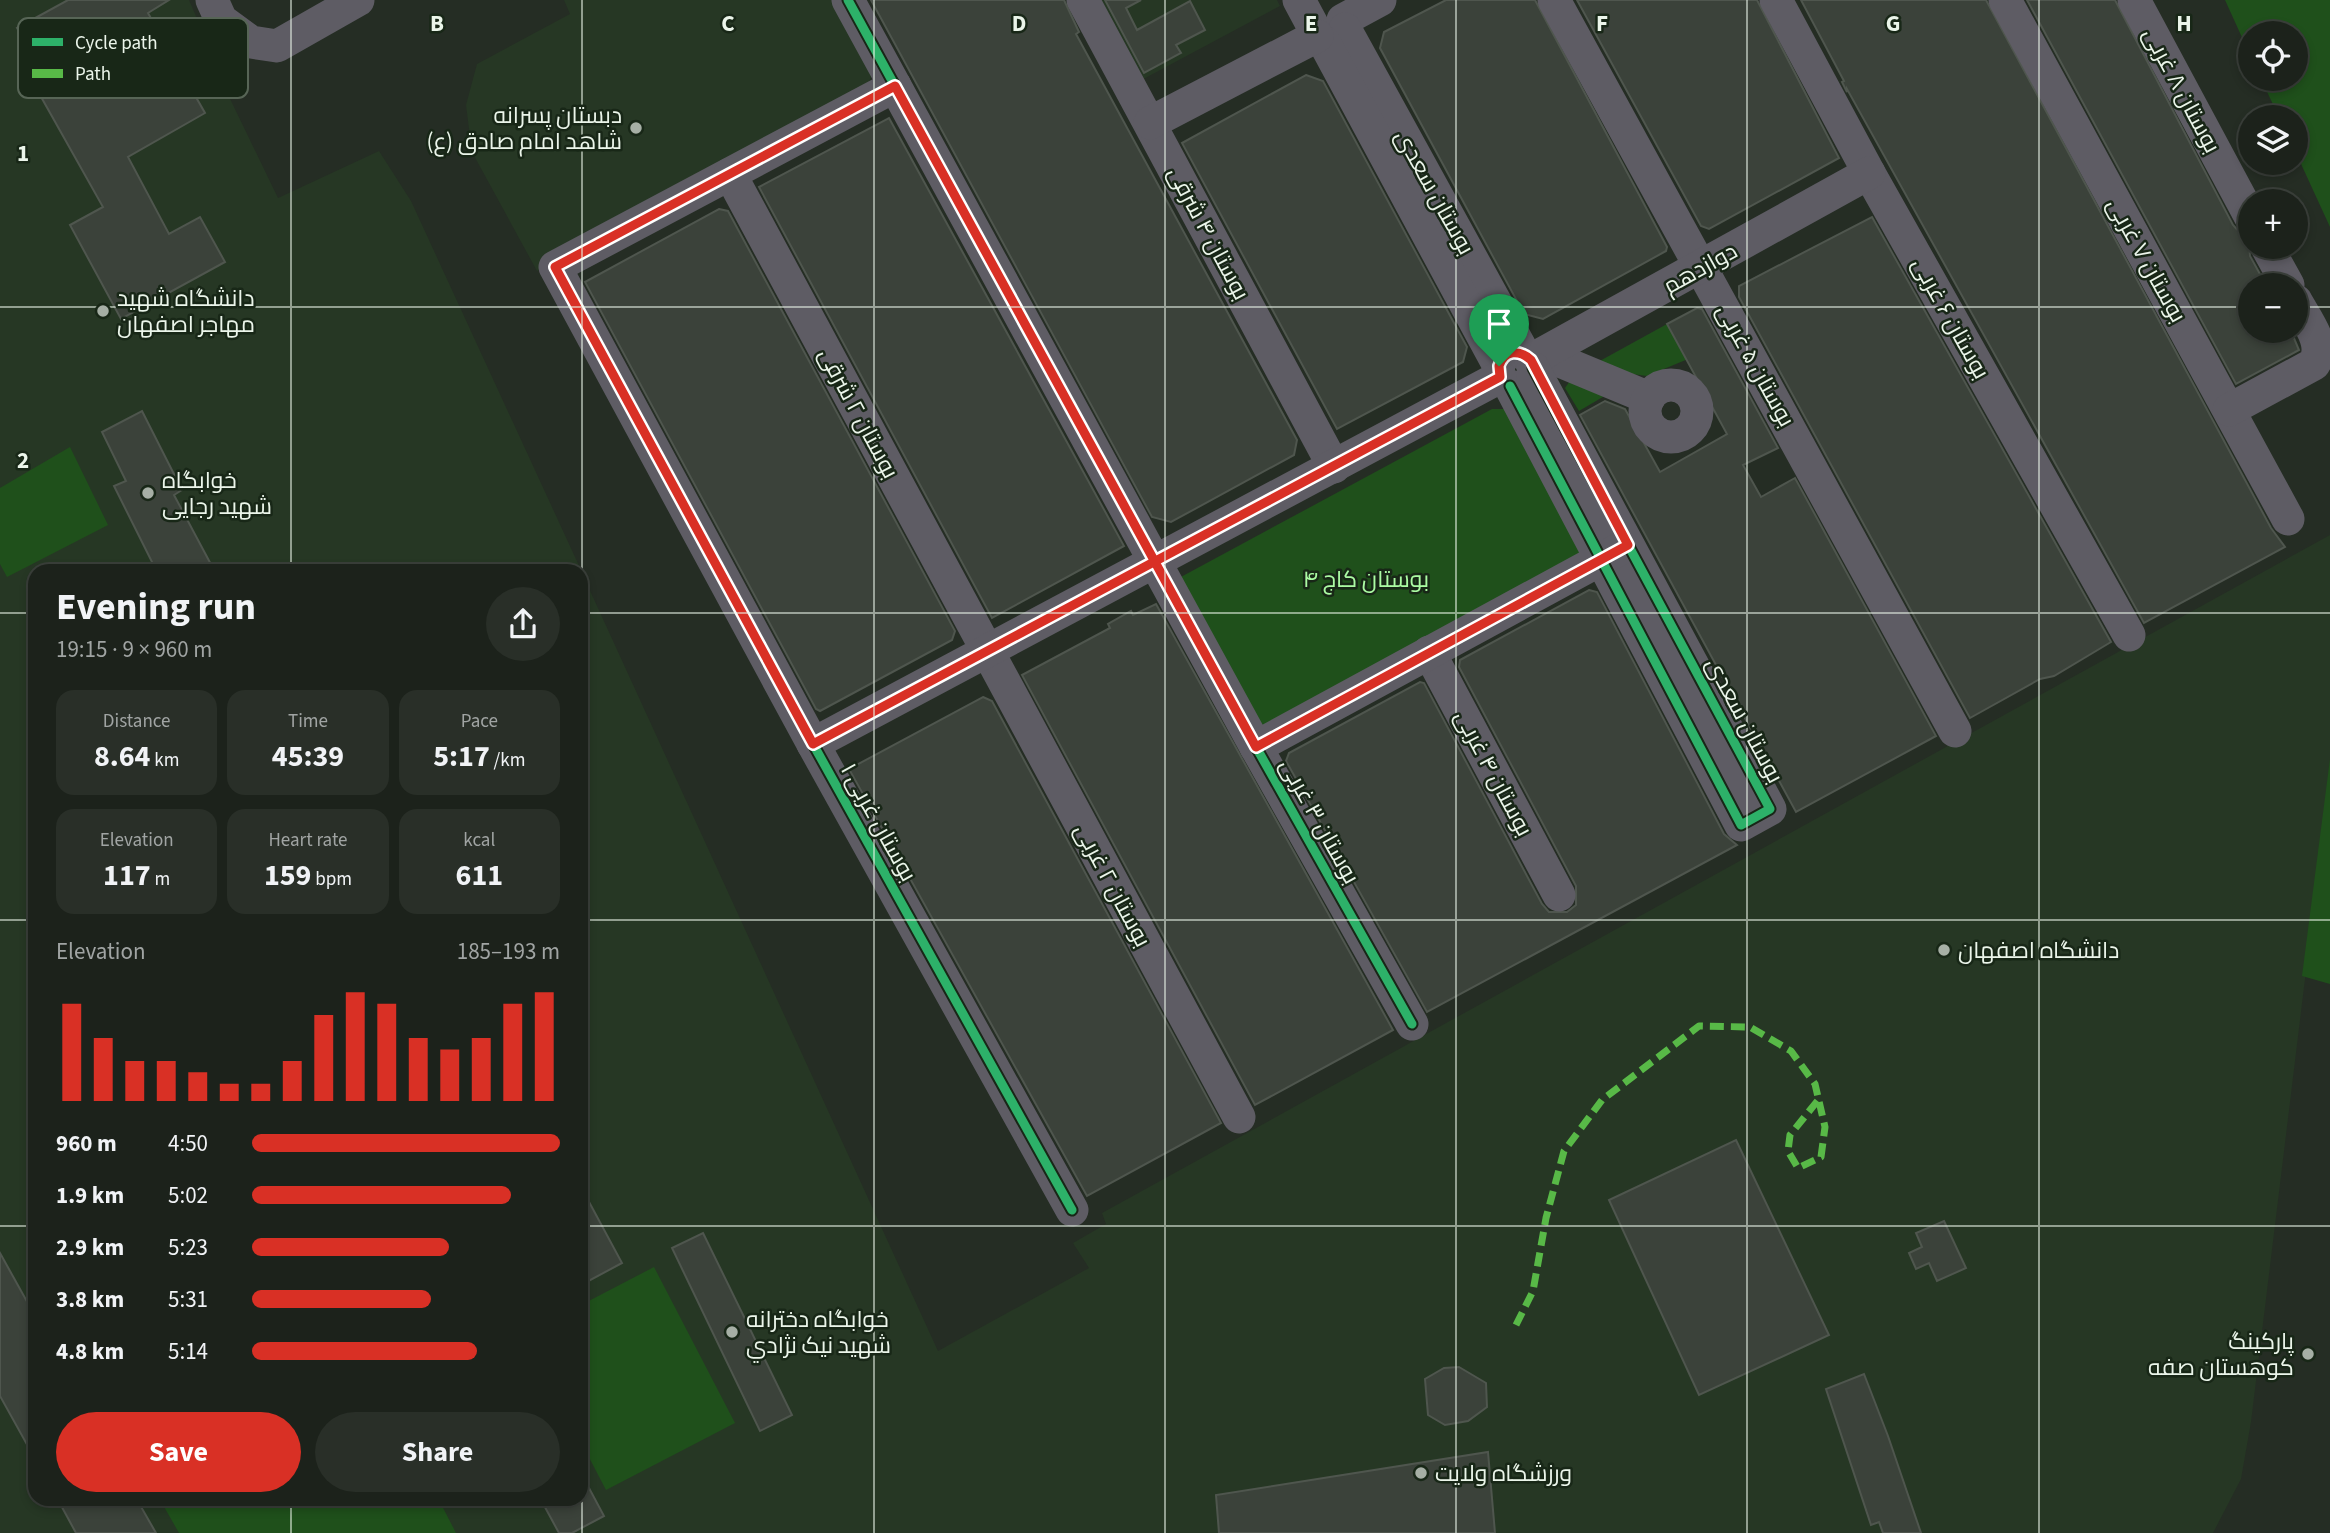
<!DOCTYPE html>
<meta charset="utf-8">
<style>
body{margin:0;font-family:"Source Sans 3",Cairo,sans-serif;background:#292f28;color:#f1f3f6;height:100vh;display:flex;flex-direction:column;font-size:26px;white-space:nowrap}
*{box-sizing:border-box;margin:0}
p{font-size:23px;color:#a0a4a3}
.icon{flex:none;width:38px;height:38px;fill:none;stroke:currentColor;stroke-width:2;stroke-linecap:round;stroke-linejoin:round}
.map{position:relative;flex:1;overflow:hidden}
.side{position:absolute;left:28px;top:564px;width:560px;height:942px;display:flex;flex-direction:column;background:#1c221b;border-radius:21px;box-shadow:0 4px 10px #0003,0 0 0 2px #3a3f3a}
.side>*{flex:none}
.buttons{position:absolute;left:2238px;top:21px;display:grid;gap:14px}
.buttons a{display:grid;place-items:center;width:70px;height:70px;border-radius:50%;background:#1c221b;box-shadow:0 4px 10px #0003,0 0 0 2px #3a3f3a;font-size:35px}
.pin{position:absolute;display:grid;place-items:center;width:60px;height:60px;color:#fff;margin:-72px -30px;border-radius:50% 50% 50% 0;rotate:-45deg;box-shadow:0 0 7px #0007}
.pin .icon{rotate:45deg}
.round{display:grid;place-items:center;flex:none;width:74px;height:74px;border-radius:37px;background:#292f28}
.headline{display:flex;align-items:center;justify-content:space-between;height:119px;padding:0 28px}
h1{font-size:38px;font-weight:700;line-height:52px}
.figures{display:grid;grid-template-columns:repeat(3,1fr);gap:10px;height:119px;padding:7px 28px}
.figures div{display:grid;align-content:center;border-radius:18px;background:#292f28;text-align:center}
.figures b{font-size:30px;font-weight:700}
.figures small{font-size:19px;font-weight:400}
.figures p{font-size:19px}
.chart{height:196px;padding:14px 28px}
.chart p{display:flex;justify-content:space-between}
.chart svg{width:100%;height:126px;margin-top:7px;stroke:#d93025;stroke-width:6}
.primary-button{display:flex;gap:14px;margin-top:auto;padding:14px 28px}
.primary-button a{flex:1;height:80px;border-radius:42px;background:#d93025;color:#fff;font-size:28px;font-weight:700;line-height:80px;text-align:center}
.primary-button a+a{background:#292f28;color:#f1f3f6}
ul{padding:0 28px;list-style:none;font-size:23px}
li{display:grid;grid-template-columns:112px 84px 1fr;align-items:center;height:52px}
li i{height:18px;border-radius:9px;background:#d93025}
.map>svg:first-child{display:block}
</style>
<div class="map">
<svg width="2330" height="1533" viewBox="0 0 2330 1533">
<rect width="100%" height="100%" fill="#252d24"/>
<g fill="#263724">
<path d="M0 0H189L221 74 219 76 278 198 379 151 411 201 581 570H35V1498H581V571L938 1351 1089 1268 1073 1243 1106 1224 1102 1213 2330 535V774L2251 1422 2241 1479 2213 1533H0Z"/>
<path d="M564 0H835L873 71 864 96 537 271 472 152 466 105 477 64 570 14Z"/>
<path d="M1091 0H1277L1280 6 1136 83Z"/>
</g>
<g fill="#1f501b">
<path d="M2225 0H2330V227L2296 153V117H2279L2261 79H2296V33H2250V55Z"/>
<path d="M1667 324 1688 359 1647 376 1587 368Z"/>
<path d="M1572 378 1613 391 1579 411 1565 388Z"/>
<path d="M1492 409H1510L1590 554 1261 728 1179 578Z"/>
<path d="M70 447 108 525 7 577 0 564V488Z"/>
<path d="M2330 759V984L2302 976Z"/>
<path d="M654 1267 735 1423 606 1490 581 1442V1305Z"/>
<path d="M159 1498H438L456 1533H179Z"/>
</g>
<g fill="#3b423a" stroke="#4f564e" stroke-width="2">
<path d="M68 0H169L148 13 205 113 128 157 169 234 200 217 225 262 121 319 70 225 103 207 31 79 42 72 17 28Z"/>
<path d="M871 0H1064L1079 32 1076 34 1297 440 1294 455 1171 522 1152 517Z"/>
<path d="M1105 0H1141L1126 8 1137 30 1190 1 1205 30 1176 45 1181 53 1144 73Z"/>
<path d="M1446 0H1535L1667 247 1666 251 1543 319 1524 314 1380 48 1384 32Z"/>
<path d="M1577 0H1757L1839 158 1709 229 1701 226Z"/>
<path d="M1801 0H1986L2271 528 2285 547 2144 623 1847 89V92L1842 82 1844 81Z"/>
<path d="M2027 0H2115L2233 225 2249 243 2250 256 2266 285H2250V331H2291L2299 350 2236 384Z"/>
<path d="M1306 75 1323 81 1467 347 1463 362 1337 429 1182 143Z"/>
<path d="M889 118 1124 546 992 618 759 187Z"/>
<path d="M719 209 728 211 955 631 952 640 820 711 816 709 585 282Z"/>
<path d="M1872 217 2111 642 2054 676 2040 679 1970 718 1739 297V286Z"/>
<path d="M1697 308 1702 309 1778 448 1743 465 1761 497 1795 478 1936 736 1796 812 1580 415 1605 401 1625 409 1660 472 1727 434 1667 324Z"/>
<path d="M142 411 182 490 174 495 214 570H156L114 486 126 481 102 432Z"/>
<path d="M1589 590 1597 592 1724 834 1737 845 1427 1012 1286 761 1289 753 1420 682 1424 683 1542 904 1549 912H1567L1576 905V886L1459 667 1460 660Z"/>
<path d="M1156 604 1393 1030 1255 1105 1022 675 1110 628 1108 624 1131 611 1133 615Z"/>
<path d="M983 697 992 701 1221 1123 1087 1196 849 769Z"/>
<path d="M1736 1140 1829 1335 1699 1395 1609 1200Z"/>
<path d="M581 1187 622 1263 581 1285Z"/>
<path d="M1944 1221 1966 1268 1937 1281 1929 1263 1916 1269 1909 1253 1922 1247 1916 1233Z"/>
<path d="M703 1233 792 1415 760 1431 672 1248Z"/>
<path d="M0 1253 35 1316V1459L0 1396Z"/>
<path d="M1459 1367 1486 1383 1487 1407 1468 1421 1445 1425 1428 1415 1425 1379 1444 1368Z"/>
<path d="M1864 1374 1888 1436 1921 1533H1883L1879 1522 1871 1525 1826 1389Z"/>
<path d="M1488 1452 1495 1533H1219L1216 1495Z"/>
<path d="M581 1473 604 1516 572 1533H559L540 1498H581Z"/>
<path d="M57 1498H136L156 1533H76Z"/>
</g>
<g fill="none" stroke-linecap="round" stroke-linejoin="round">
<g stroke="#5e5c64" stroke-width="33">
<path d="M212 0 221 20 251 42 277 46 358 0"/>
<path d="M848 0 1256 747 1412 1024"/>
<path d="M1083 0 1334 467"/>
<path d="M1299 0 1314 28"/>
<path d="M1554 0 1955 731"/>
<path d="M1776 0 1869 173 2129 635"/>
<path d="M2005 0 2288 519"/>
<path d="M2134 0 2250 216"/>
<path d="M1343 20 1380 0"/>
<path d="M1345 29 1524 354"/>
<path d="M1324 42 1499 366"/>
<path d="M895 86 555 267 813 744 1072 1210"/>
<path d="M1150 123 1317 36"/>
<path d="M730 174 1239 1117"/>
<path d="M2267 247 2288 285"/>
<path d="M1543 354 1649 398"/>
<path d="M1531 360 1869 173"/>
<circle cx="1671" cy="411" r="26"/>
<path d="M1510 386 1741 825 1770 809 1533 368"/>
<path d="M2229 410 2314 364C2327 344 2306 320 2296 301"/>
<path d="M1429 652 1559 895"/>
<path d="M813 744 1500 377"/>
<path d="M1256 747 1620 549"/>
</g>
<path stroke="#58b947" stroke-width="7" stroke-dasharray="14 7" stroke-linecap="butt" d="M1516 1325 1533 1291 1546 1218 1564 1151 1602 1100 1699 1026 1750 1027 1791 1051 1815 1084 1825 1127 1821 1157 1798 1168 1788 1151 1790 1135 1819 1099"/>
<defs>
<g id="cycleway">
<path d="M848 0 1256 747 1412 1024"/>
<path d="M895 86 555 267 813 744 1072 1210"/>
<path d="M1510 386 1741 825 1770 809 1533 368"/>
</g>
</defs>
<use href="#cycleway" stroke="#182717" stroke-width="13"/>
<use href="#cycleway" stroke="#2db169" stroke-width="9"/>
</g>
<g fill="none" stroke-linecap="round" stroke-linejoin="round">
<defs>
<path id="route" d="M1499 366 1500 377 813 744 555 267 895 86 1256 747 1628 545 1531 360C1519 349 1504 350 1499 366"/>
</defs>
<use href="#route" stroke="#fff" stroke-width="14"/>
<use href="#route" stroke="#d93025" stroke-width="9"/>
</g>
<path fill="none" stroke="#ebf5ea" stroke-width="2" stroke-opacity="0.55" d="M291 0V570M582 0V1533M874 0V1533M1165 0V1533M1456 0V1533M1747 0V1533M2039 0V1533M0 307H2250M2296 307H2330M0 613H35M581 613H2330M0 920H35M581 920H2330M0 1226H35M581 1226H2330M291 1498V1533"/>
<g fill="#a6afa5" stroke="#182717" stroke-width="2.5">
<circle cx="636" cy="128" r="7"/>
<circle cx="103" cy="311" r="7"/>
<circle cx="148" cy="493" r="7"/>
<circle cx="1944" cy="950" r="7"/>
<circle cx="732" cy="1332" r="7"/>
<circle cx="2308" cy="1354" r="7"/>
<circle cx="1421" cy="1473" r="7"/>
</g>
<g text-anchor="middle" stroke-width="5" stroke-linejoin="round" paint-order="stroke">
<g font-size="23" fill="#ebf5ea" stroke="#182717">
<text transform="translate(2182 90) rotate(62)" y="8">بوستان ۸ غربی</text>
<text transform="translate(1435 192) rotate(61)" y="8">بوستان سعدی</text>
<text transform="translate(1209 233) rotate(62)" y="8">بوستان ۴ شرقی</text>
<text transform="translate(2147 260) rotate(61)" y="8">بوستان ۷ غربی</text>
<text transform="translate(1700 268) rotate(-29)" y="8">دوازدهم</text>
<text transform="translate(1951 318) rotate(61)" y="8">بوستان ۶ غربی</text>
<text transform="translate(1756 365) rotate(61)" y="8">بوستان ۵ غربی</text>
<text transform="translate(859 413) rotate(62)" y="8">بوستان ۲ شرقی</text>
<text transform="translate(1745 720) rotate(62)" y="8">بوستان سعدی</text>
<text transform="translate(1494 773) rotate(62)" y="8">بوستان ۴ غربی</text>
<text transform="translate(1320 821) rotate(61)" y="8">بوستان ۳ غربی</text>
<text transform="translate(879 822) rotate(61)" y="8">بوستان غربی ۱</text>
<text transform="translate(1113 885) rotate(62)" y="8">بوستان ۲ غربی</text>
</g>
<g font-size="23" fill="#ebf5ea" stroke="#182717" text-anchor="start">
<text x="622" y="123" text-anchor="end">دبستان پسرانه<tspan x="622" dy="26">شاهد امام صادق (ع)</tspan></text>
<text x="117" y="306">دانشگاه شهید<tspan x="117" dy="26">مهاجر اصفهان</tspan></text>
<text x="162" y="488">خوابگاه<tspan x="162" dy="26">شهید رجایی</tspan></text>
<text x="1958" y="958">دانشگاه اصفهان</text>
<text x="746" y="1327">خوابگاه دخترانه<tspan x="746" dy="26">شهيد نيک نژادي</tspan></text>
<text x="2294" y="1349" text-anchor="end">پارکینگ<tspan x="2294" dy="26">کوهستان صفه</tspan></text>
<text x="1435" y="1481">ورزشگاه ولایت</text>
</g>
<g font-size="23" fill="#abfba3" stroke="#182717">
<text x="1366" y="587">بوستان کاج ۴</text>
</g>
</g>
<rect x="18" y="18" width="230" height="80" rx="10" fill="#182717" stroke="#576556" stroke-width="2"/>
<rect x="32" y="38" width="31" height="8" fill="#2db169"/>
<rect x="32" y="69" width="31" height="9" fill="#58b947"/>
<g font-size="19" fill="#ebf5ea">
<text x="75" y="49">Cycle path</text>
<text x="75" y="80">Path</text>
</g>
<g font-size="23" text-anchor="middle" font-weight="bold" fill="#ebf5ea" stroke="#182717" stroke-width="5" stroke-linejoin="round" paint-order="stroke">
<text x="437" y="31">B</text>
<text x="728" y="31">C</text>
<text x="1019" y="31">D</text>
<text x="1311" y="31">E</text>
<text x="1602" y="31">F</text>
<text x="1893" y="31">G</text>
<text x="2184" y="31">H</text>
<text x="23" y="161">1</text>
<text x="23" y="468">2</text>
</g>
</svg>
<div class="buttons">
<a><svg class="icon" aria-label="locate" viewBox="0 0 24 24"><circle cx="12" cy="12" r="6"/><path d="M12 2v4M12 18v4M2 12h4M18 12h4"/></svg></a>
<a><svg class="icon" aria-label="layers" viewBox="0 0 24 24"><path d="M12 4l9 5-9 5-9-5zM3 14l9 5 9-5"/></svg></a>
<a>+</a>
<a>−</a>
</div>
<div class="pin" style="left:1499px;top:366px;background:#1e9e55"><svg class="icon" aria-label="arrive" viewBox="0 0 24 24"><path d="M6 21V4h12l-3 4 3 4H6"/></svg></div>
<section class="side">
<div class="headline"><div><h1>Evening run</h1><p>19:15 · 9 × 960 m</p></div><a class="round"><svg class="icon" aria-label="share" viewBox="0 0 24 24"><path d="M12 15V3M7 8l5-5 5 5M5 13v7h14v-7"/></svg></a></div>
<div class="figures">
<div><p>Distance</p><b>8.64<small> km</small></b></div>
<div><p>Time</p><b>45:39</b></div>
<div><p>Pace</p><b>5:17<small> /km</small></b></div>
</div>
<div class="figures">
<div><p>Elevation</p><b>117<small> m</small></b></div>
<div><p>Heart rate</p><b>159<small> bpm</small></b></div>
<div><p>kcal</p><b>611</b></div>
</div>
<div class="chart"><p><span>Elevation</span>185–193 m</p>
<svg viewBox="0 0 160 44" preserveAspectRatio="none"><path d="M5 44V10M15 44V22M25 44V30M35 44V30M45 44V34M55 44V38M65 44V38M75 44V30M85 44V14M95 44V6M105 44V10M115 44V22M125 44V26M135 44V22M145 44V10M155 44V6"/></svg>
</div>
<ul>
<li><b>960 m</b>4:50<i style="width:100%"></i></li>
<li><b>1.9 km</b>5:02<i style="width:84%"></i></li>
<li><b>2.9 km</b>5:23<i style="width:64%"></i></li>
<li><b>3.8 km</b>5:31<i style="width:58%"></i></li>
<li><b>4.8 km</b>5:14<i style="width:73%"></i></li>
</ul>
<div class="primary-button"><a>Save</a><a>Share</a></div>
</section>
</div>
